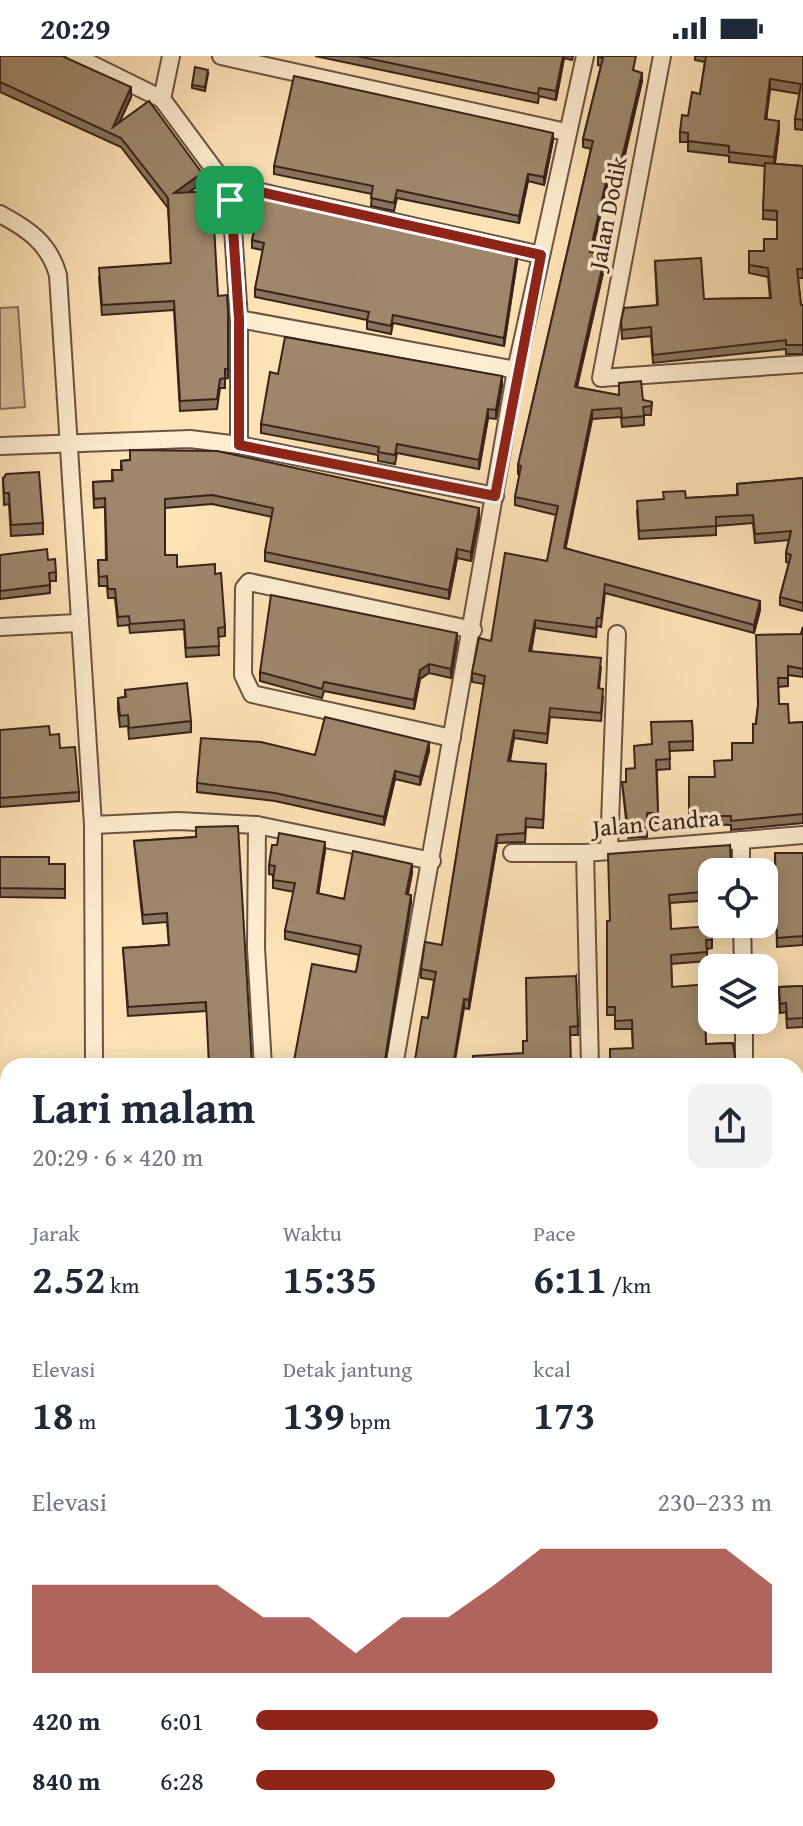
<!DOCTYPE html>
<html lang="id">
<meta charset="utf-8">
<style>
body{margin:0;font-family:"Gentium Book Plus",serif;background:#f2f2f3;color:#1f2937;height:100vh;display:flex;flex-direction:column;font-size:30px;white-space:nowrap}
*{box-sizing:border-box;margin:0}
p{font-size:26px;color:#747a83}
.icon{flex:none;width:44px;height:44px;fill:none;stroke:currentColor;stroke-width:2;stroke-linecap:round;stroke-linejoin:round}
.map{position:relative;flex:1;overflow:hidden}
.drawer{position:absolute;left:0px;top:1002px;width:804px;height:768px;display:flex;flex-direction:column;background:#fff;border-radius:24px 24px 0 0;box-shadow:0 4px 20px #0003}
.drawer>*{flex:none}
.tools{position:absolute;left:698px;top:802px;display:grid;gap:16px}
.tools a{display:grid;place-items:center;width:80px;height:80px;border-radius:16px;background:#fff;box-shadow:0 4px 20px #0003;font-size:40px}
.pin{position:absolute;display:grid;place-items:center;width:68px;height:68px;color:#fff;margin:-34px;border-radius:16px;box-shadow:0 4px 12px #0006}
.round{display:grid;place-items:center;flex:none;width:84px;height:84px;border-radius:16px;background:#f2f2f3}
.summary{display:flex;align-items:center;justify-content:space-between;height:136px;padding:0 32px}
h1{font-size:44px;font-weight:600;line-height:60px}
.stats{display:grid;grid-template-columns:repeat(3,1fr);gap:12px;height:136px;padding:8px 32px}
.stats div{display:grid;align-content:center}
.stats b{font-size:40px;font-weight:600}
.stats small{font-size:22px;font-weight:400}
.stats p{font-size:22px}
.chart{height:224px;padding:16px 32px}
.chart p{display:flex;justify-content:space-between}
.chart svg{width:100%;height:144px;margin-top:8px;fill:#8f2418;opacity:.7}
ul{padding:0 32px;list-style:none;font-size:26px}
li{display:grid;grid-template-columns:128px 96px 1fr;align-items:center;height:60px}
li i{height:20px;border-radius:10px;background:#8f2418}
.status{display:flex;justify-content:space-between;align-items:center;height:56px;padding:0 40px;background:#fff;direction:ltr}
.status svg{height:22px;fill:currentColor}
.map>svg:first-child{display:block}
</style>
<div class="status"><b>20:29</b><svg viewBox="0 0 49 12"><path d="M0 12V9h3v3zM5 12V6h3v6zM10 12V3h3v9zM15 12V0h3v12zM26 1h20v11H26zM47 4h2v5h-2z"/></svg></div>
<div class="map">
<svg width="803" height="1770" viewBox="0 0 803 1770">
<rect width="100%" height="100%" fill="#fee3b7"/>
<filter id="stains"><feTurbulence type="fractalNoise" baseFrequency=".0025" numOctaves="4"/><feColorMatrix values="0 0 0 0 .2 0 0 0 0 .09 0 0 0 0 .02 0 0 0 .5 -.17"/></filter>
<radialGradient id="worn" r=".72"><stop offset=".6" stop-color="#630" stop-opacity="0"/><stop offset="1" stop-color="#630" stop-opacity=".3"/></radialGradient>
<path fill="#dcc29c" stroke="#8a725b" stroke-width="2" d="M18 251 25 351 0 353V252Z"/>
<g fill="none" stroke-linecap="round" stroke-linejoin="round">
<defs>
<g id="street">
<path d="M75 0 162 43 225 128 232 158 239 263V389"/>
<path d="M221 0 566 76"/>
<path d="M662 0 601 322 803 308"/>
<path d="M162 43 171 0"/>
<path d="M225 128 541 199"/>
<path d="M0 158C28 173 49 187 58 219L93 769 94 1010"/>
<path d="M239 263 516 314"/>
<path d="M0 390 190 383 239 389 495 440"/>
<path d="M0 571 77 567"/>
<path d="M452 682 252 638 243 619 244 532 249 526 473 574"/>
<path d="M93 769 178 765 257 769 432 805"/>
<path d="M257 769 256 892 263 1010"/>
<path d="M741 784V816"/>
<path d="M609 794 617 578"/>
<path d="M512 797H585L803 779"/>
<path d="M585 797 590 1010"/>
<path d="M742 868 743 912"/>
<path d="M744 964V1010"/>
<path d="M394 1010 516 314 585 0"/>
<path d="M0 1136 8 1135"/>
<path d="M796 1179H803"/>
<path d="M796 1344H803"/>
<path d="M796 1425 799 1451 796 1462"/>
<path d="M0 1511H8"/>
<path d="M796 1756 803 1731"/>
<path d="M169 1762V1770"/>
<path d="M617 1762 618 1770"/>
</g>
</defs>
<use href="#street" stroke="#6a5341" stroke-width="20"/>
<use href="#street" stroke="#feedd0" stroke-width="16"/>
</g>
<g fill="#89745d" stroke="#38231a" stroke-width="2">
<path d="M0 0 131 41 119 67 202 127 188 137 218 240 228 257V322L225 323V332H220L217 353 180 355 174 254 102 259 99 221 171 207 168 152 121 91 0 36Z"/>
<path d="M315 0H573L572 4 564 2 556 44 539 40 538 47Z"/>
<path d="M598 0 635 15 642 25 618 128 608 126 592 196 605 208 577 331 652 346 651 359H644V369L622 371 621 361 592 363 565 492 760 554 754 577 605 537 601 571 597 570 596 581 535 572 531 596 601 611 599 632 603 641 601 665 550 661 547 687 514 682 510 705 546 716 543 772 526 771 525 786 497 787 469 953 464 952 428 962 434 924 421 922V913L442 889 484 628 472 626V617L491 585 547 505 556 459 515 449V441L520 418H518V409L591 93 583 91V83L601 10 598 9Z"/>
<path d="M695 0H803V74L795 73V63L800 38 770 33 766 63 779 74 775 108 803 110V222H798L801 249H803V298H786V293L653 307 651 280 622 283 621 266 657 249 655 205 704 243 770 242 768 221 749 217V195H764L777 183V164L763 163 765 110 729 106V100L688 95V86H680V76L700 38 705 6 695 4Z"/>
<path d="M208 18 205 35 192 32V29Z"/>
<path d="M553 84 544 129 528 125 519 167 397 142 394 155 371 150 372 138 274 118V110Z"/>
<path d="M252 184 517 205 504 290 393 267 391 278 367 273V264L255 241V233L263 194 252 192Z"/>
<path d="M278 318 502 329 496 363 488 362 479 413 397 397 395 408 378 405V399L261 377V368Z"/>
<path d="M130 394 479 462 471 505 457 502 449 543 265 505V496L272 461 212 448 165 452V499L177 511 215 518 225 571V580L218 581 219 599 186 601 184 573 130 577 129 569 118 570 115 542H108L107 530H99L98 504H106L105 451 94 452 93 426 112 425V414H121V405L130 404Z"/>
<path d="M803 422V555L780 549V541L789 507 786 506V497L789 484 755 487 753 467 716 470V479L639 483 637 454 686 442 737 439V428Z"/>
<path d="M3 423 43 467V478L11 480 9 448 4 449Z"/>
<path d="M0 499 48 504 56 516V525H50V537L0 543Z"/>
<path d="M803 571V621L788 619V630L778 631 779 648 789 667 803 666V767L731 774V769L689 768V721H714L732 704 753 687 758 650 801 578Z"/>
<path d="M457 586 451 622 429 617 420 623 414 653 324 635 322 642 260 625V616Z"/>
<path d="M125 634 191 665V676L129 683 128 670 120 671 118 653V642L125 641Z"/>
<path d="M692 665 693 694 669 695 670 713 657 714 658 767H647V781L628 782 622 726H626L652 688Z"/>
<path d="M0 674 50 679 60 692 79 736V745L0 751Z"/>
<path d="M429 695 420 729 395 723 384 769 275 745 197 736V727L315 699Z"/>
<path d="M196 781 206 955 128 960 123 892 169 889 167 866 143 868 134 785Z"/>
<path d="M730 789 731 816H712V844L670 847 671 873 712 884V892L707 893V905L671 908 672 931 712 960V969H705L706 988 733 987 736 1010H610L633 992 632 973H615V959H607V865H610Z"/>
<path d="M325 794 318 838 344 843 412 817 408 838 411 847 356 916 359 899 285 883V875L294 836 273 832V819L269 818V809Z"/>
<path d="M775 797H803V890V889L777 891Z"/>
<path d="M0 801 49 808H65V842L0 841Z"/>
<path d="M576 920 578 979H570L523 997 527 985Z"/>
<path d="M803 930V971L787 972 786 956 780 957 779 931Z"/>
<path d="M0 1026 4 1112V1121H0Z"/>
<path d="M796 1053H803V1087L796 1088Z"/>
<path d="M0 1140H8V1502L0 1501Z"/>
<rect x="796" y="1249" width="7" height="84"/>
<path d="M803 1346V1418L802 1413 796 1414V1350H799Z"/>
<path d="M803 1488V1526L796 1524V1511Z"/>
<path d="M0 1513 8 1514V1593L0 1594Z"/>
</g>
<g fill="#6f5e4c" stroke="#38231a" stroke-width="2">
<path d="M563 0H564V2L556 44V35Z"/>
<path d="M642 17V25L618 128V119Z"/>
<path d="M770 23V33L765 73V63Z"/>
<path d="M131 31V41L114 78 113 71Z"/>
<path d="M779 65V74L774 111V101Z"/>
<path d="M553 77V84L544 129V121Z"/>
<path d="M202 117V127L174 147V137Z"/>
<path d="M608 117V126L590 204V196Z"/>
<path d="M528 118V125L519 167V160Z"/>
<path d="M517 197V205L504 290V282Z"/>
<path d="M605 199V208L575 339V331Z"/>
<path d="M502 320V329L496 363V354Z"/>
<path d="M488 353V362L479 413V404Z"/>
<path d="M592 354V363L564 500V492Z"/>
<path d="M479 452V462L471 505V496Z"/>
<path d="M457 493V502L449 543V534Z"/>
<path d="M760 545V554L754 577V569Z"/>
<path d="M535 564V572L529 604V595Z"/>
<path d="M457 577V586L451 622V613Z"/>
<path d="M429 608V617L420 623 414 653V644L420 614Z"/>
<path d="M514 674V682L508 714V705Z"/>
<path d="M429 686V695L420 729V721Z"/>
<path d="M395 715V723L384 769V761Z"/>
<path d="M497 779V787L469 953V944Z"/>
<path d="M325 786V794L317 846V837Z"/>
<path d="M412 808V817L406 846V838Z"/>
<path d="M411 839V847L385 1010H384Z"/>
<path d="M464 943V952L454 1010H453Z"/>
<path d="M803 1615V1624L796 1647V1638Z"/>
<path d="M801 1664V1672L796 1688V1680Z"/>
</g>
<g fill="#9f876c" stroke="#38231a" stroke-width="2">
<path d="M0 0H62L131 31 113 71 149 45 202 117 174 137 212 135 218 240 227 239 228 257V313H225V322L220 323 217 343 180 345 174 245 102 249 99 212 171 207 168 142 121 82 0 26Z"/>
<path d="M357 0H563L556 35 539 32 538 38Z"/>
<path d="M598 0H636L633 14 642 17 618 119 608 117 590 196 605 199 575 331 619 339V327L641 325 643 344 652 346 651 350 643 351 644 360 622 362 621 352 592 354 564 492 760 545 754 569 605 528 601 562H597L596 572 535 564 529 595 601 602 598 632 603 633 601 657 550 652 547 678 514 674 508 705 546 708 543 764 526 762 525 777 497 779 469 944 464 943 453 1010H414L422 961 428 962 436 916 421 913 425 886 442 889 485 620 472 617 479 582 491 585 505 497 547 505 558 450 515 441 521 410 518 409 593 85 583 83 603 2Z"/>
<path d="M706 0H803V64L795 63 801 28 770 23 765 63 779 65 774 101 729 96V90L688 85V77L680 76 682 59 688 60 692 36 700 38Z"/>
<path d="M195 11 208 14 205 31 192 29Z"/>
<path d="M294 20 553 77 544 121 528 118 519 160 397 134 394 147 371 142 373 130 274 110Z"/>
<path d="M765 107 803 110V213H797L801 249H803V289H786V284L653 299 651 271 622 274 621 266 624 252 658 249 655 205 701 202 704 243 771 242 768 212 749 209V195H764V183H777V155L763 154Z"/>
<path d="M261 140 517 197 504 282 393 259 391 270 367 265 369 256 255 233 264 187 252 184Z"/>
<path d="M285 281 502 320 496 354 488 353 479 404 397 388 395 399 378 396 379 391 261 368 270 316 278 318Z"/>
<path d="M130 394 217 395 479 452 471 496 457 493 449 534 265 496 273 452 212 439 165 443V499H177V511L215 508V518L221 517 225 571 218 572 219 590 186 592 184 564 130 568 129 560 118 561 115 533H108L107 520 99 521 98 504H107L105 442 94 443 93 426 113 425 112 414H122L121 405 130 404Z"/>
<path d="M39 416 43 467 11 469 9 437H4L3 423 6 418Z"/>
<path d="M803 422V547L780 541 791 499 786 497 791 475 755 478 753 459 716 461V470L639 475 637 445 664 443 663 436 685 435 686 442 738 439 737 428Z"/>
<path d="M47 493 48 504 55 503 56 516 49 517 50 529 0 535V499Z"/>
<path d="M271 539 457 577 451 613 429 608 420 614 414 644 324 626 322 633 260 616Z"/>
<path d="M803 571V613L788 610V622H778L779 648H788L789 667 803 666V758L731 765V760H689V721H715L714 705 732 704V687H753V668H756L758 649 756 579 801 578Z"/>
<path d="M187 627 191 665 129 672 128 659 120 660 118 642 126 641 125 634Z"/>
<path d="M325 661 429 686 420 721 395 715 384 761 275 737 197 727 201 682 261 686 315 699Z"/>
<path d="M692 665 693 685 669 686 670 703 656 704 658 757H647V771L628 773 622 726H626V713L635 712 634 690 652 688 651 666Z"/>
<path d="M49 670 50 679 59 678 60 692 75 691 79 736 0 742V674Z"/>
<path d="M238 770 252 1010H209L206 946 128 951 123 892 169 889 167 857 143 859 134 785 196 781V771Z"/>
<path d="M279 777 325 786 317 837 344 843 353 795 412 808 406 838 411 839 384 1010H293L312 908 356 916 361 890 285 875 295 827 273 824 275 810 269 809 272 789H277Z"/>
<path d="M730 789 731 811 724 812V816H712V835L669 839 671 873 711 870 712 884H706L707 896 671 899 672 931 709 928 712 960 705 961 706 988 733 987 736 1009 610 1010V993L633 992 632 964 615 965V951H607V865H610L608 798Z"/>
<path d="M775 797H803V882V880L777 882Z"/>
<path d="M0 801H49V808H65V833L0 832Z"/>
<path d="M576 920 578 970 570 971 571 1010H473V1000L523 997V985H527L526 922Z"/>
<path d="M803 930V962L787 963 786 947 780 948 779 931Z"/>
<path d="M0 1026 4 1112 0 1113Z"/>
<rect x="796" y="1053" width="7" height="26"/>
<rect x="0" y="1140" width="8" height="353"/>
<rect x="796" y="1249" width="7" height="75"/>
<path d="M799 1346H803V1410L802 1405H796V1350H799Z"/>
<path d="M802 1488H803V1514L796 1513Z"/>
<path d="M0 1513 8 1514V1585H0Z"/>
<path d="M796 1565 803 1567V1615L796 1638Z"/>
<path d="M796 1662 801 1664 796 1680Z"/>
<path d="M0 1690H8V1762H58V1770H0Z"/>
<path d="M262 1762H279L280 1770H264Z"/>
<path d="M531 1762H550L551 1770H532Z"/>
<path d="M632 1762H769L770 1770H633Z"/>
</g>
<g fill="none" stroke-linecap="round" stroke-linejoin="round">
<defs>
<path id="route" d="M225 128 541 199 495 440 239 389V263L232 158Z"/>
</defs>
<use href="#route" stroke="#fff" stroke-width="16"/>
<use href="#route" stroke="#8f2418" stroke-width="10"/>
</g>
<g text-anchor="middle" stroke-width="7" stroke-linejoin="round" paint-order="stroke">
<g font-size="24" fill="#38231a" stroke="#feedd0">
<text transform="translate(608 157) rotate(-79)" y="8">Jalan Dodik</text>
<text transform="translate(656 767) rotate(-5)" y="8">Jalan Candra</text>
</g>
</g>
<rect width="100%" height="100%" filter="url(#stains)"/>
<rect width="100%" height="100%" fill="url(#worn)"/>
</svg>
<div class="tools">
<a><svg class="icon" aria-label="locate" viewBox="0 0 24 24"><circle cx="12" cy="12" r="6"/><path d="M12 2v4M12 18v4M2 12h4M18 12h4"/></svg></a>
<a><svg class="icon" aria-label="layers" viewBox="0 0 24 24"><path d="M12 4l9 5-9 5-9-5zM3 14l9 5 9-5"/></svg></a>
</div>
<div class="pin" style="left:230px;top:144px;background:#1e9e55"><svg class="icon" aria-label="arrive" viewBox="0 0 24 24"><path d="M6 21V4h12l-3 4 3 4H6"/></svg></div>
<section class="drawer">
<div class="summary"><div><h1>Lari malam</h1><p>20:29 · 6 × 420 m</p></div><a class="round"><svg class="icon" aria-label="share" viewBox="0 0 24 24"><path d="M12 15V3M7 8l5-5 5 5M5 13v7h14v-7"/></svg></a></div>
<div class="stats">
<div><p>Jarak</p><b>2.52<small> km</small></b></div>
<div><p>Waktu</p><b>15:35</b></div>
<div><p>Pace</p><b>6:11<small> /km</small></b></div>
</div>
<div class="stats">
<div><p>Elevasi</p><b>18<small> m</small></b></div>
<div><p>Detak jantung</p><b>139<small> bpm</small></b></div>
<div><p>kcal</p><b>173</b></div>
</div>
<div class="chart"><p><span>Elevasi</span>230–233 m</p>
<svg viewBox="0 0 160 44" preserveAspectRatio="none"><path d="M0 44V17L10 17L20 17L30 17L40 17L50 27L60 27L70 38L80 27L90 27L100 17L110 6L120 6L130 6L140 6L150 6L160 17V44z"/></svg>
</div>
<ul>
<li><b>420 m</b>6:01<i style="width:78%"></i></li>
<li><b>840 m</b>6:28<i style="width:58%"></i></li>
</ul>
</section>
</div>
